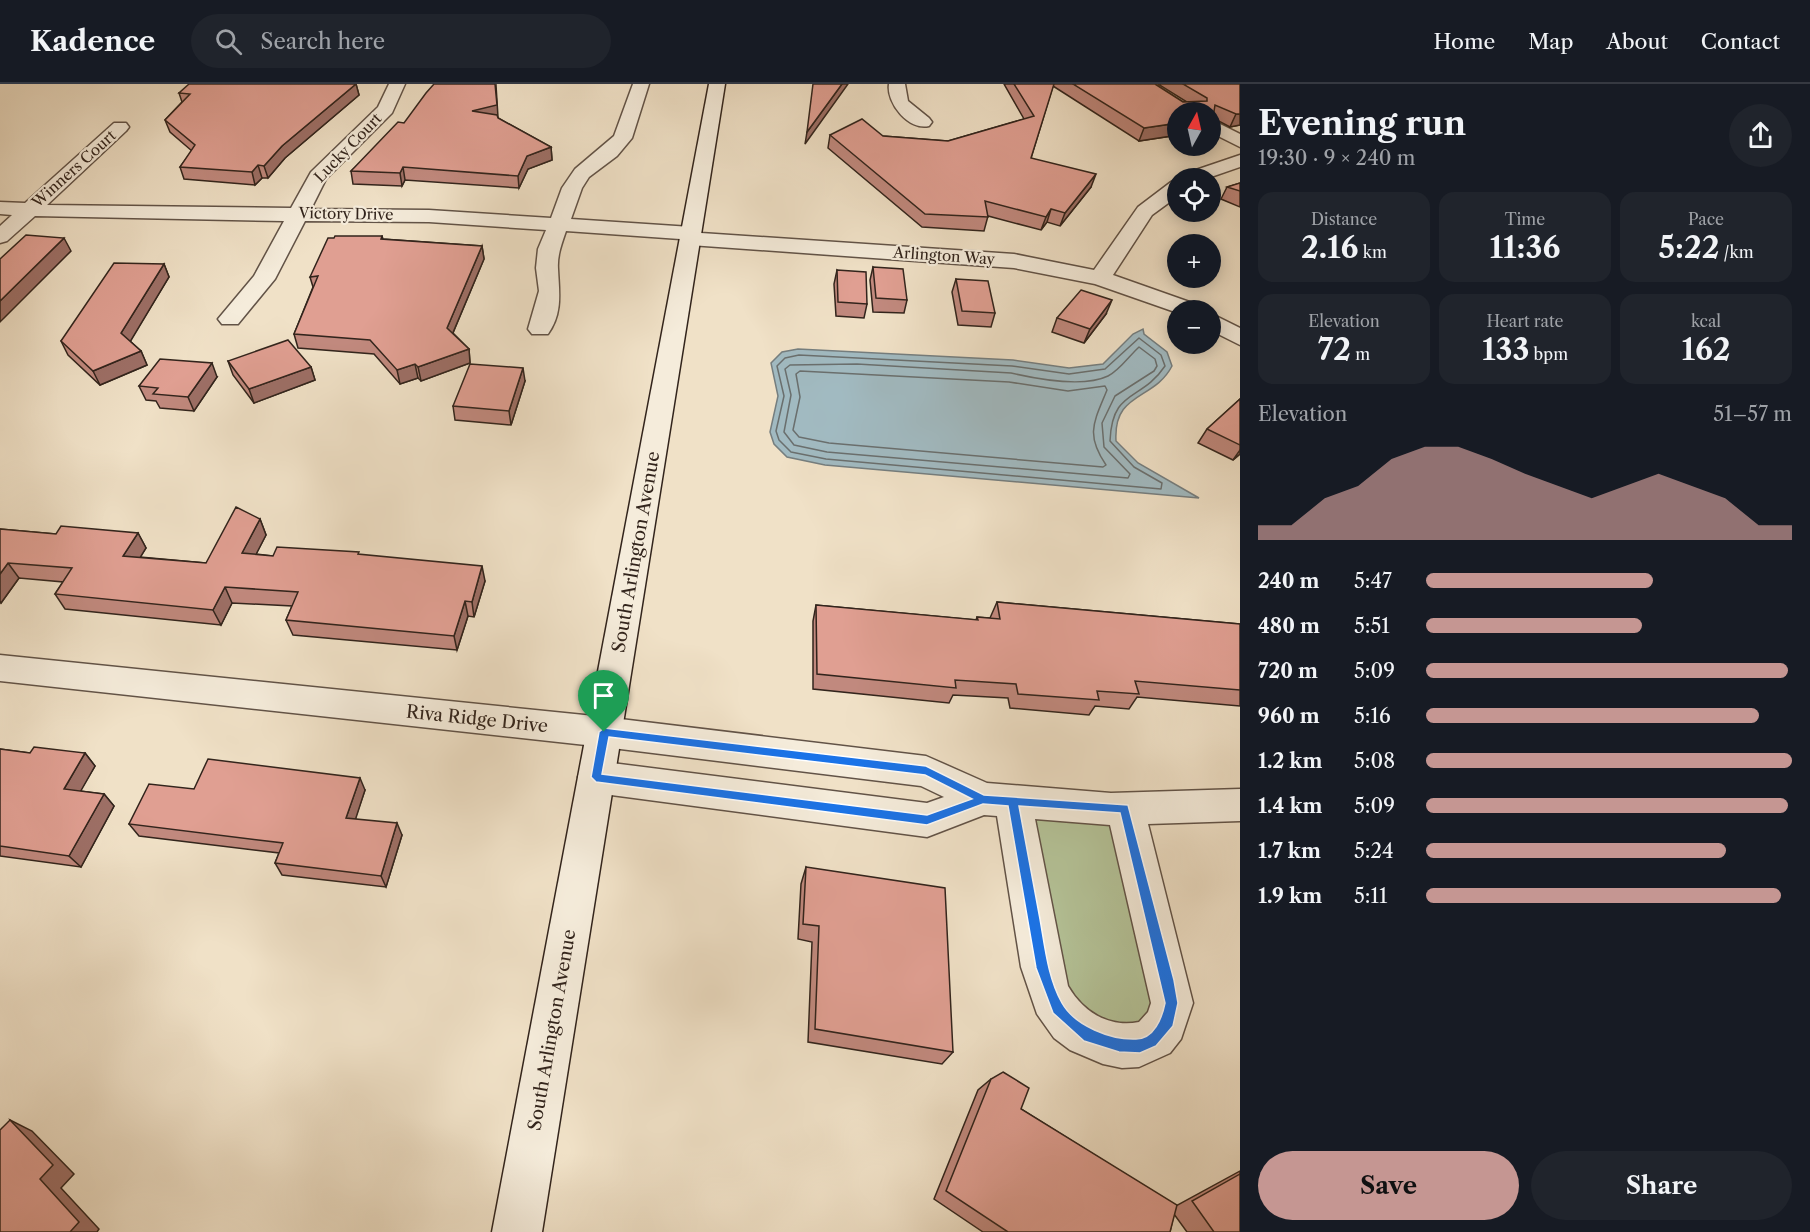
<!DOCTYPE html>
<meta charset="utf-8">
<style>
body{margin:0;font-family:"Libre Caslon Text",serif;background:#20242c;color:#f1f3f6;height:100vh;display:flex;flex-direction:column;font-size:22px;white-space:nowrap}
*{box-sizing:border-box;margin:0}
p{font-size:20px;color:#9ea1a6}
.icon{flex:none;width:33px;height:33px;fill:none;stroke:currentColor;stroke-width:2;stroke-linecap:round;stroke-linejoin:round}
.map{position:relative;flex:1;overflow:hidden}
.drawer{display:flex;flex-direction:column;background:#171b24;width:570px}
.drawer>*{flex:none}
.needle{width:39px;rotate:8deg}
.controls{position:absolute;left:1167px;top:18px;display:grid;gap:12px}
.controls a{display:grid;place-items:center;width:54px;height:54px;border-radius:50%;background:#171b24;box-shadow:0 3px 15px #0003;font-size:30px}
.pin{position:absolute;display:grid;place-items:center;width:51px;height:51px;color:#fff;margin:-62px -26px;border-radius:50% 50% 50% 0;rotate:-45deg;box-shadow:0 0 6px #0007}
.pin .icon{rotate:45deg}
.round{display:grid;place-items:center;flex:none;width:63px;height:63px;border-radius:32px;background:#20242c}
.headline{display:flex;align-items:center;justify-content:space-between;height:102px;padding:0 18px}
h1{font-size:33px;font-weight:700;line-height:45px}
.figures{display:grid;grid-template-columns:repeat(3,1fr);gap:9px;height:102px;padding:6px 18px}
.figures div{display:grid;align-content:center;border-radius:15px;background:#20242c;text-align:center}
.figures b{font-size:30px;font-weight:700}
.figures small{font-size:16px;font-weight:400}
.figures p{font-size:16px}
.chart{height:168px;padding:12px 18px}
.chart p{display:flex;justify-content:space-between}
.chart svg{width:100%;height:108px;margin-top:6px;fill:#c59692;opacity:.7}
.cta{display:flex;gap:12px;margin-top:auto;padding:12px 18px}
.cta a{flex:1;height:69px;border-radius:36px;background:#c59692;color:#111;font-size:24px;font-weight:700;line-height:69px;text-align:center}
.cta a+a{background:#20242c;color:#f1f3f6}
ul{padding:0 18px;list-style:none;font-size:20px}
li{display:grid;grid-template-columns:96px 72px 1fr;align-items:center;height:45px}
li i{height:15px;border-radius:8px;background:#c59692}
header{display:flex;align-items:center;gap:36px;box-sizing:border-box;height:84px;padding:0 30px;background:#171b24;border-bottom:2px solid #363941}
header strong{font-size:28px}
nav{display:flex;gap:33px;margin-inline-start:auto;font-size:21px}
.search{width:420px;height:54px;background:#20242c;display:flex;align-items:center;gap:15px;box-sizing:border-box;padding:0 21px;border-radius:33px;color:#9ea1a6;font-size:22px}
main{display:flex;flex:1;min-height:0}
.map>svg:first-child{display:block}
</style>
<header>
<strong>Kadence</strong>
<div class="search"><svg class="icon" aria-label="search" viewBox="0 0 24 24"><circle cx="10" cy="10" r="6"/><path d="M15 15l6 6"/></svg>Search here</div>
<nav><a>Home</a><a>Map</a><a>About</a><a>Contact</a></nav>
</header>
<main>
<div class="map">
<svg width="1240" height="1148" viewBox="0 0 1240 1148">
<rect width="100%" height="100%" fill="#f0e1c7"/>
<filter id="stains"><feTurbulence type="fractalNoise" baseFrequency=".00333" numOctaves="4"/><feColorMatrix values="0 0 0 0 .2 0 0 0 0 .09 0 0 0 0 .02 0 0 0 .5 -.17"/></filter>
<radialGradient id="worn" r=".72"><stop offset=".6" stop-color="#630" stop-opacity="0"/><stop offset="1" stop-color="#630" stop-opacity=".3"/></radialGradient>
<path fill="#b5c499" stroke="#74745a" stroke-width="1.5" d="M1013 717 1111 725 1168 938 1076 943Z"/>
<path fill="#a1bac1" stroke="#757e7f" stroke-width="1.5" d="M1143 245 1144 250 1167 268 1172 282C1154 317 1113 307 1116 357L1138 379 1199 414 825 381 787 373 774 360 770 348 778 312 771 279 782 268 798 265 1013 276 1069 284 1103 280 1133 250Z"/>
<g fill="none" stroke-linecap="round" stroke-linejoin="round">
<g stroke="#6a6f6e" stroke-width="1.5">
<path d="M1139 254 1161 271 1165 282C1141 318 1112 304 1110 357L1134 383 1162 399 1161 405 826 375 791 368 779 356 776 347 784 312 777 282 785 274 799 271 1012 282 1069 290 1105 285Z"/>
<path d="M1139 263 1155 275 1157 282 1154 287 1115 312 1102 339 1104 363 1130 390 1128 394 827 368 794 361 784 348 791 311 785 285 790 281 857 280 1011 289C1037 295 1083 304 1108 292 1119 287 1130 271 1139 263Z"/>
<path d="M800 287 1009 298 1068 307 1105 302 1107 306C1094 338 1085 350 1106 381L1103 383 829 359 799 353 793 346 800 313 796 290Z"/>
</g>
<defs>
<g id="minor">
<path d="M389 0H405L392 29 326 95 311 125 429 126 551 134 562 104 575 85 614 52 633 0H649L632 54 617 72 589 93 582 104 571 135 691 143 698 145 701 149 1014 170 1094 186 1138 123 1171 98 1178 96V112L1152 131 1113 191 1198 221 1202 226H1178V229L1095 200 1014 184 690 161 683 159 680 155 566 147C562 159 557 171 558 185 559 208 563 229 548 250H532L528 245 539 207 536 184 538 165 546 146 429 138 305 137 275 195 238 240H222L218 235 254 192 284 137 35 132 7 157 0 159V142L12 131 0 130V118L25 119 114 39H126L129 43 126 47 47 121 291 124 311 88 378 23Z"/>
<path d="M889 0H905L908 17 929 34 932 38 929 42C909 47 886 19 889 0Z"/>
<path d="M1210 35 1240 50V63L1210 48Z"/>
<path d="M1240 71V83L1208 94H1181L1184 90Z"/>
<path d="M1210 229 1240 244V261L1210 246Z"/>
<path d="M0 571 604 633 926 672 987 699 1111 709 1240 705V737L1148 740 1193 919 1181 955 1170 969 1139 983 1122 984 1103 980 1070 966 1054 954 1037 930 1021 883 997 732 984 731 927 753 596 709 583 704 578 693 583 682 596 677 927 719 944 713 921 702 604 663 0 597ZM1035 735 1110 741 1151 919 1148 928 1139 938C1109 944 1083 928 1068 902Z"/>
</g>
<path id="secondary" d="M709 0H725L542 1148H492Z"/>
</defs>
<use href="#minor" stroke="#625347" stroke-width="3"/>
<use href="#secondary" stroke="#32241c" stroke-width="3"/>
<use href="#minor" fill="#f5ecdb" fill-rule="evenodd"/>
<use href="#secondary" fill="#f5ecdb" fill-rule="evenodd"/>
</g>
<g fill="#c1897e" stroke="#32241c" stroke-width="1.5">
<path d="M356 0 359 11 285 74 268 94H262L255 101 184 95 180 83 192 67 170 48 165 36 182 18 179 9Z"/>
<path d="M1004 0H1155L1183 18H1187L1158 0H1240V41L1230 43 1213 34 1210 40V28H1178V51L1139 57 1053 2 1031 74 1091 103 1060 142 1047 138 1041 146 988 132 984 147 922 143 828 64 830 51 883 52 948 57 1024 35Z"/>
<path d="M498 34 551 63 552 76 528 85 519 104 405 96 402 102 353 100 351 87 404 39Z"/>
<path d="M1240 99V123L1221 115 1227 103Z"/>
<path d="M382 152 383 155 482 162 484 175 453 249 469 265 470 279 421 297 418 294 400 300 374 270 298 264 294 250 313 203 310 193Z"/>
<path d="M164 180 169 193 130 257 141 267 147 281 100 301 68 271 61 257Z"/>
<path d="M873 183 907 216 904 229 873 228 870 196Z"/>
<path d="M837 186 867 220 864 234 836 232 834 200Z"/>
<path d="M956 195 995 229 991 243 958 241 952 208Z"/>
<path d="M1106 230 1084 259 1052 248 1057 234Z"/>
<path d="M228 277 311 283 315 296 254 319 233 291Z"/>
<path d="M217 293 194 327 160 324 156 317 146 316 139 302Z"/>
<path d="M525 297 511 341 455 336 453 322Z"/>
<path d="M1240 315V370L1233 376 1198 359 1207 345Z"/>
<path d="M260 435 266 451 256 470 273 472 360 471 485 497 474 533 468 532 457 566 293 551 286 536 292 522 232 519 221 541 65 525 55 510 63 498 19 494 1 519 0 518V445L56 450 138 449 146 464 140 473 206 479Z"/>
<path d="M997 518 1240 540V622L1137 613 1129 625 1095 622 1089 631 1010 624 1008 614 953 611 949 619 813 605V537L816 521 976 536 977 533 990 534Z"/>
<path d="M0 665 30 669H85L95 682 80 707 104 710 114 722 81 783 0 772Z"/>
<path d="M194 705 365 706 355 735 402 751 386 803 282 791 275 779 279 769 139 752 129 740Z"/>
<path d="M806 783 953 968 942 980 808 958 812 858 798 855 801 800Z"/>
<path d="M991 995 1021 1025 1176 1122 1240 1087V1148H1187L1174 1130 1170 1148H983L934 1115 978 1006Z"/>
</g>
<g fill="#9d6f66" stroke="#32241c" stroke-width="1.5">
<path d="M356 0 359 11 285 74 268 94 264 82 282 62Z"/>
<path d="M842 0H848L805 60 807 48Z"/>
<path d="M496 1 498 33 472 27Z"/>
<path d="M1236 30H1240V41L1230 43Z"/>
<path d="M1178 39V51L1139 57 1144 44Z"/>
<path d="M551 63 552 76 528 85 519 104 518 92 527 72Z"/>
<path d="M258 81 262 94 255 101 252 88Z"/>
<path d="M403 83 405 96 402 102 400 89Z"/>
<path d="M1096 90 1091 103 1060 142 1065 129Z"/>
<path d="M1051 125 1047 138 1041 146 1046 133Z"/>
<path d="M64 154 71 167 0 238V217Z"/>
<path d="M482 162 484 175 449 258 447 244Z"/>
<path d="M164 180 169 193 127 263 121 249Z"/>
<path d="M1112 216 1106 230 1084 259 1090 245Z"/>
<path d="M469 265 470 279 421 297 418 283Z"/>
<path d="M141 267 147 281 100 301 93 287Z"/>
<path d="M212 279 217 293 194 327 188 313Z"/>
<path d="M415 280 418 294 400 300 397 286Z"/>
<path d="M311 283 315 296 254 319 249 305Z"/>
<path d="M523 284 525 297 511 341 509 327Z"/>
<path d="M1240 366V370L1233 376Z"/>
<path d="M260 435 266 451 249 484 242 469Z"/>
<path d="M138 449 146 464 132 487 123 472Z"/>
<path d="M8 479 19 494 1 519 0 517V490Z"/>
<path d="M482 482 485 497 474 533 472 518Z"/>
<path d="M225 503 232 519 221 541 213 526Z"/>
<path d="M465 517 468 532 457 566 454 552Z"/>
<path d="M85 669 95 682 75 717 64 705Z"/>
<path d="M360 694 365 706 352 746 346 734Z"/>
<path d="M104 710 114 722 81 783 69 772Z"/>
<path d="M397 739 402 751 386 803 381 792Z"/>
<path d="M10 1036 32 1047 74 1090 61 1104 99 1145 97 1148H70L40 1095Z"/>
</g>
<g fill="#e09f92" stroke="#32241c" stroke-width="1.5">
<path d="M189 0H356L282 62 264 82 258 81 252 88 180 83 195 61 165 36 190 10 179 9Z"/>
<path d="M434 0H495L497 21 472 27 497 31 498 34 551 63 527 72 518 92 403 83 400 89 351 87 398 38 404 39 426 9Z"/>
<path d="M813 0H842L807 48Z"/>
<path d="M1014 0H1054L1031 74 1096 90 1065 129 1051 125 1046 133 985 117 988 133 925 130 830 51 862 35 883 52 948 57 1034 32Z"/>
<path d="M1073 0H1155L1183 18 1207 17V14L1183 0H1240V30H1236L1215 21 1213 34H1210V28H1178V39L1144 44Z"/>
<path d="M1240 99V107L1227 103Z"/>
<path d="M26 151 64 154 0 217V175Z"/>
<path d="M335 152H382L381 155 482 162 447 244 469 265 418 283 415 280 397 286 370 256 294 250 318 192 310 193 328 154H334Z"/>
<path d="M114 179 164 180 121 249 141 267 93 287 61 257Z"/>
<path d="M873 183 903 185 907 216 876 214Z"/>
<path d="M837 186 866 188 867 220 838 218Z"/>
<path d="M956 195 988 197 995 229 962 227Z"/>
<path d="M1081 206 1112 216 1090 245 1057 234Z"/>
<path d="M288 256 311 283 249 305 228 277Z"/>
<path d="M160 275 212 279 188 313 153 310 158 304 139 302Z"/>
<path d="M470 280 523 284 509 327 453 322Z"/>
<path d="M1240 315V361L1207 345Z"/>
<path d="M236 423 260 435 242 469 273 472 277 463 359 468 358 470 482 482 472 518 465 517 454 552 286 536 298 508 225 503 213 526 55 510 72 484 8 479 0 490V445L56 450 61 442 138 449 123 472 206 479Z"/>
<path d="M997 518 1240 540V606L1135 597 1139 610 1097 607 1099 616 1018 610 1016 600 955 596 956 604 817 590 816 521 978 536 977 533 1000 535Z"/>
<path d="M34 663 85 669 64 705 104 710 69 772 0 762V665L30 669Z"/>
<path d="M208 675 360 694 346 734 397 739 381 792 275 779 283 759 129 740 149 700 194 705Z"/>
<path d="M806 783 945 804 953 968 815 945 819 842 803 840Z"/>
<path d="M1003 988 1029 1004 1021 1025 1177 1121 1170 1148H1008L946 1107 991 995Z"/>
<path d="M10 1036 53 1081 40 1095 79 1138 70 1148H0V1046Z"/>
<path d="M1240 1090V1148H1214L1192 1117Z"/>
</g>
<path fill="#1a73e8" stroke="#fff" stroke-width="1.5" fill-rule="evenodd" d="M604 644 926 682 984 711 1128 721 1174 896 1178 919 1173 942 1156 962 1140 969 1119 968 1084 957 1053 929 1036 884 1008 722 983 720 927 741 596 698 591 693 599 648ZM609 653 925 691 972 715 927 731 602 690ZM1019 722 1120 729 1165 919C1162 934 1154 955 1136 955 1111 956 1075 942 1062 919 1048 894 1045 863 1040 835 1033 797 1026 760 1019 722Z"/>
<g text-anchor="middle" stroke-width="4.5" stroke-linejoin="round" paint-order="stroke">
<g font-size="15" fill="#32241c" stroke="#f5ecdb">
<text transform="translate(348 64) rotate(-46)" y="5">Lucky Court</text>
<text transform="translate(74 85) rotate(-42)" y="5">Winners Court</text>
<text transform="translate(346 130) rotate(1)" y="5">Victory Drive</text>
<text transform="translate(944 172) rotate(4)" y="5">Arlington Way</text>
</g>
<g font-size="18" fill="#32241c" stroke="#f5ecdb">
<text transform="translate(636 468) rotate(-80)" y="6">South Arlington Avenue</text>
<text transform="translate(477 635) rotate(6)" y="6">Riva Ridge Drive</text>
<text transform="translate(552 946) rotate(-80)" y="6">South Arlington Avenue</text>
</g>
</g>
<rect width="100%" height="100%" filter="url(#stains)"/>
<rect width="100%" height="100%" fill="url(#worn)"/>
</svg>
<div class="controls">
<a><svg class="needle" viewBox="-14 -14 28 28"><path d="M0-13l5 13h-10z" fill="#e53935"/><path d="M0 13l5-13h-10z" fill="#9ea1a6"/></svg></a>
<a><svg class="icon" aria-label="locate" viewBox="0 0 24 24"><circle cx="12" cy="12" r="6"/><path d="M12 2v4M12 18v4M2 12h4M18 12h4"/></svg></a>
<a>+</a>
<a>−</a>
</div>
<div class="pin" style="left:604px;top:648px;background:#1e9e55"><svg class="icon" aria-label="arrive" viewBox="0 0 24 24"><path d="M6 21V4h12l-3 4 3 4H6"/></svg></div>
</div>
<section class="drawer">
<div class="headline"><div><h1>Evening run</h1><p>19:30 · 9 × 240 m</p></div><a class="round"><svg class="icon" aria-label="share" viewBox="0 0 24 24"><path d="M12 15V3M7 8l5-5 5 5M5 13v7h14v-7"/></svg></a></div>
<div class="figures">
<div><p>Distance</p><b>2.16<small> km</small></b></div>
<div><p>Time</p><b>11:36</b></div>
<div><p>Pace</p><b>5:22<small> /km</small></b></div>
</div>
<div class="figures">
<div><p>Elevation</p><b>72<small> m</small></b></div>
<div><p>Heart rate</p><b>133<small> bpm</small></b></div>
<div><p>kcal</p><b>162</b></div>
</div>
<div class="chart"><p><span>Elevation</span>51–57 m</p>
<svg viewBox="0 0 160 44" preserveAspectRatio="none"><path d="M0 44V38L10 38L20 27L30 22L40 11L50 6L60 6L70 11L80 17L90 22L100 27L110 22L120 17L130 22L140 27L150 38L160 38V44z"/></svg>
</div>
<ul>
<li><b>240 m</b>5:47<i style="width:62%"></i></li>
<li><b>480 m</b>5:51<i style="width:59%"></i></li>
<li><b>720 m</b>5:09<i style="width:99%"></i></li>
<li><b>960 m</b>5:16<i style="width:91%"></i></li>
<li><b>1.2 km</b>5:08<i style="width:100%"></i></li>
<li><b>1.4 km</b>5:09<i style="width:99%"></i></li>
<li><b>1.7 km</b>5:24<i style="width:82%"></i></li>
<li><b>1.9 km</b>5:11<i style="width:97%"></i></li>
</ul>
<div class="cta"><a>Save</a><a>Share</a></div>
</section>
</main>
